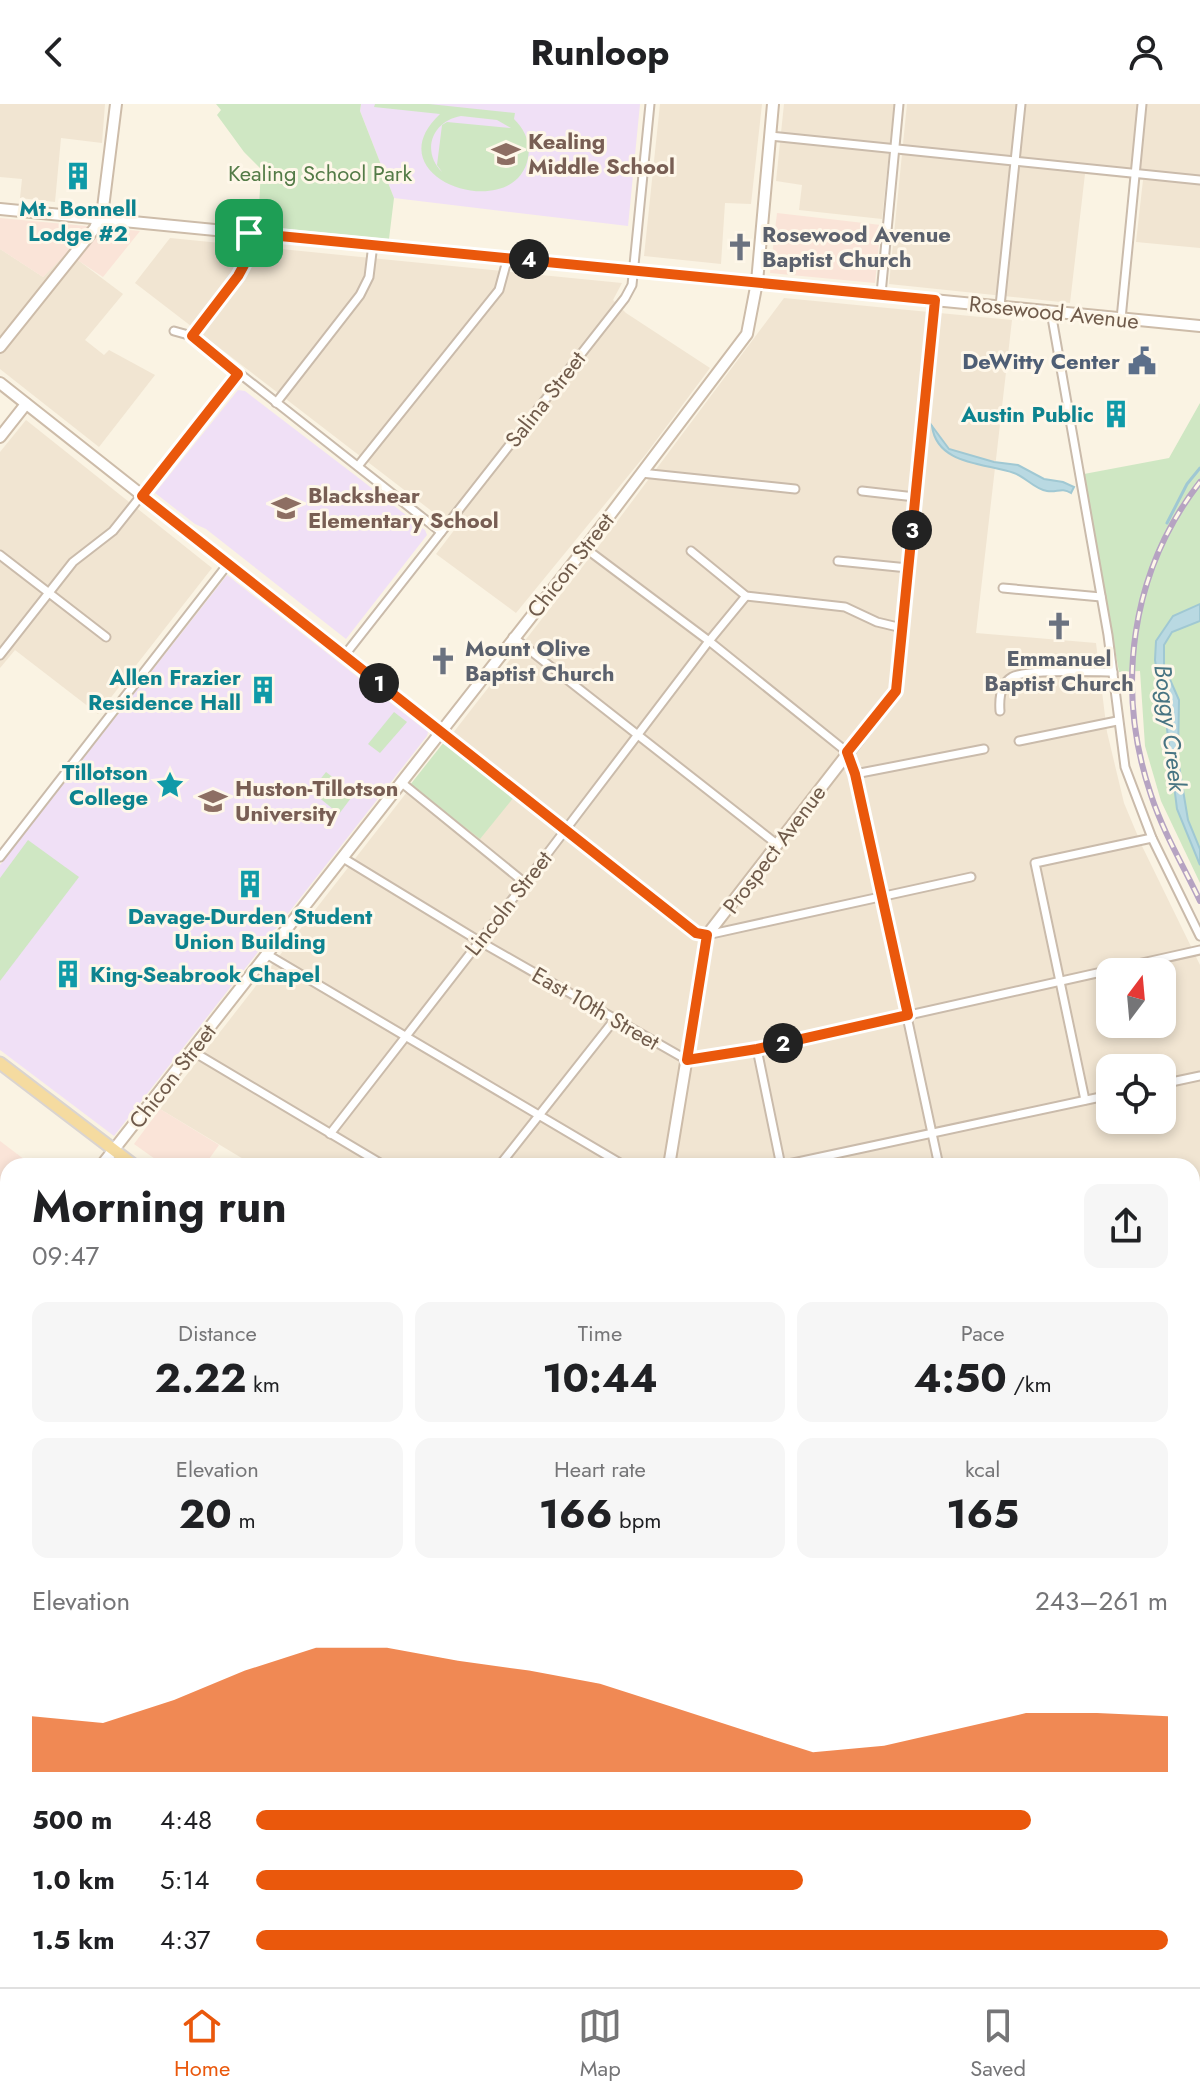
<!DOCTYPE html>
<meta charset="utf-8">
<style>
body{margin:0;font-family:Jost,sans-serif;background:#f6f6f6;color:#202124;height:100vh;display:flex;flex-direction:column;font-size:30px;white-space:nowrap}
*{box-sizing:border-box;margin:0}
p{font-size:26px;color:#757577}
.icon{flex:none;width:44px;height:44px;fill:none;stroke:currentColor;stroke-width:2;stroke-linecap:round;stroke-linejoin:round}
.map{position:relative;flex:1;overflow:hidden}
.side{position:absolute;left:0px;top:1054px;width:1200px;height:830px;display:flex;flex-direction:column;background:#fff;border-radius:24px 24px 0 0;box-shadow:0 4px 12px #0003}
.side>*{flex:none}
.needle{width:52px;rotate:16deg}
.controls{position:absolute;left:1096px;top:854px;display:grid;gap:16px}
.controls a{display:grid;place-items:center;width:80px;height:80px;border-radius:16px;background:#fff;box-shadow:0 4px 12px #0003;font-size:40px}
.pin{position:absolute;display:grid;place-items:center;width:68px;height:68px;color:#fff;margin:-34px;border-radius:16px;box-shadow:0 4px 12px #0006}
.km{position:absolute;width:40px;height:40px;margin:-20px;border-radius:50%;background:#222;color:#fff;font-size:22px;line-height:40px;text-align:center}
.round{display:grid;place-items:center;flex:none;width:84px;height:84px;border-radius:16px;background:#f6f6f6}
.headline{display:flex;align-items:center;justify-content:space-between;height:136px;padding:0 32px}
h1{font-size:44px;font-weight:700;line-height:60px}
.figures{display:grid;grid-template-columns:repeat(3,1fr);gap:12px;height:136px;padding:8px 32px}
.figures div{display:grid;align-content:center;border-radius:16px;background:#f6f6f6;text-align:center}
.figures b{font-size:40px;font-weight:700}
.figures small{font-size:22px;font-weight:400}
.figures p{font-size:22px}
.chart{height:224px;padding:16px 32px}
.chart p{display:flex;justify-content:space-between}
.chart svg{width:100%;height:144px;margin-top:8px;fill:#ea580c;opacity:.7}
ul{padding:0 32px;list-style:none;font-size:26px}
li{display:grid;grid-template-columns:128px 96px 1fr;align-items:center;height:60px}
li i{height:20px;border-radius:10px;background:#ea580c}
header{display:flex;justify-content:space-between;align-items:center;height:104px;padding:0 32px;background:#fff;font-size:36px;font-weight:700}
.menu{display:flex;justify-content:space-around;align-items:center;height:112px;border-top:2px solid #e0e0e0;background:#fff;font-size:22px;color:#757577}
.menu a{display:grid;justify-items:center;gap:4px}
.menu .on{color:#ea580c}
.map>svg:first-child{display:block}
</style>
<header><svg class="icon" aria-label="back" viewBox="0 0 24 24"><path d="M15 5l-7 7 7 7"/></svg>Runloop<svg class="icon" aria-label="person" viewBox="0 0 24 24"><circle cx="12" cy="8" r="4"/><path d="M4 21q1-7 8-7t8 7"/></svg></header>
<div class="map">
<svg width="1200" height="1883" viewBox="0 0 1200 1883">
<rect width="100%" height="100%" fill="#faf3e3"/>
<g fill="#f1e5d2" fill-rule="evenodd">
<path d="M0 0H105L102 39 61 34 55 98 20 94 22 75 0 73Z"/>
<path d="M660 0H762L751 100 725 99 721 160 644 152Z"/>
<path d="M784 0H894L882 115 799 106 802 81 776 77Z"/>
<path d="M907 0H1200V144L1136 138 1143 76 1085 70 1070 199 889 180Z"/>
<path d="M170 134 622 179 613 196 626 209 710 264 646 350 516 509 436 450 455 425 135 179Z"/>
<path d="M0 145 43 173 67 148 123 190 85 236 104 251 109 246 155 271 99 343 0 265Z"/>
<path d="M784 194 1012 216 976 529 1096 539 1107 628 1124 699 1142 742 1200 861V1177L1192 1194V1062H255L160 1005 601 439ZM1110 868H1162V920H1110ZM1110 964H1162V1016H1110Z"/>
<path d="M26 316 212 464 98 610 15 546 0 564V348Z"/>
<path d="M1192 1491 1200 1498V1754L1192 1764Z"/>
<path d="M0 1680 8 1686V1876H116L111 1883H0Z"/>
<path d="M269 1876H655L650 1883H278Z"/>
<path d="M978 1876H1104L1099 1883H987Z"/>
</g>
<g fill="#fae4d8">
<path d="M777 109 881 121 875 179 770 169Z"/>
<path d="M0 114 140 127 103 173 67 149 43 173 0 145Z"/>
<path d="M160 1005 219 1041 204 1062H165L134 1040Z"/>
<path d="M0 1037 33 1062H8V1123L0 1117Z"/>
<path d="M1200 1781V1883H1121L1126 1876H1192V1792Z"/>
</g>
<g fill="#f0e0f6">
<path d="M361 0H640L628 122 394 94 360 7Z"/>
<path d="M238 286 245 287 360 375 425 426 427 431 346 535 206 425 195 420 155 389Z"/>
<path d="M227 471 428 628 427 632 114 1032 0 946V761Z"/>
</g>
<g fill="#cfe7c3" fill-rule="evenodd">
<path d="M216 0H361L360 7 394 94 389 135 258 122 261 65 244 48 217 11 221 6Z"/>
<path d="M375 0H429L515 9 514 15C525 26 531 39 528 54 515 122 371 75 440 10L374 3ZM461 12 497 16 511 24 447 18 442 21 437 61 442 68C421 47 432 17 461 12Z"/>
<path d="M1200 299V779L1161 697 1145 642 1140 567 1119 568 1084 370 1169 354Z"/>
<path d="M394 608 407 618 380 649 368 640Z"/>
<path d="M444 638 514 693 480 735 410 681Z"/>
<path d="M326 668 354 690 339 710 311 687Z"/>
<path d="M28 736 79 773 0 877V774Z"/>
<path d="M1200 1370V1498L1192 1491V1380Z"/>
<path d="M0 1510 8 1517V1655L0 1649Z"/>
</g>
<g fill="#b9d9e2" stroke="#a0c8d3" stroke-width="2">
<path d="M932 322 949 345 994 358 1018 361 1044 375 1063 378 1074 383 1071 389C1061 383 1057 389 1047 387 1034 385 1026 373 1014 369 985 359 937 361 932 322Z"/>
<path d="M1200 500V517L1172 528 1164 541V562L1179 596 1178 656 1188 716 1200 745V761L1177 705 1167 625 1171 609 1167 589 1158 575 1155 556 1156 537 1173 512Z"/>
</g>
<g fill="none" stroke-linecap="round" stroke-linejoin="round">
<path stroke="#a0c8d3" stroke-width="3" d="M1167 419 1187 380 1200 364"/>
<defs>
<g id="street">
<path d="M770 32 1200 76"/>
<path d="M881 190 899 0"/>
<path d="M1000 202 1021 0"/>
<path d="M1051 208 1108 531 1125 663 1152 734 1200 832"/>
<path d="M1121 215 1142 0"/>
<path d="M174 227 192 232 441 428"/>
<path d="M192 232 238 172 244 161 249 129"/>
<path d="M276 299 360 191 369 173 373 140"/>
<path d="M358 362 499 186 508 153"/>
<path d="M641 369 795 385"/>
<path d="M862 387 915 393"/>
<path d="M585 444 709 537 847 648 855 670 939 1062"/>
<path d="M691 447 746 492 845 503 877 518 902 524"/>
<path d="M0 451 106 533"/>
<path d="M838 457 908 464"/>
<path d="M1003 484 1101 493"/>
<path d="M513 533 778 741"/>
<path d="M0 551 73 458 113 427 238 270"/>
<path d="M344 552 625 194 632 181 650 0"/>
<path d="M1000 607C999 594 1000 580 1012 573 1024 565 1095 568 1113 568"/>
<path d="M1019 637 1117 617"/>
<path d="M855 670 984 645"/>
<path d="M402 679 525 779"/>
<path d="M0 753 228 460"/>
<path d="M343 754 479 837 687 956 757 945 1200 846"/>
<path d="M707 831 971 773"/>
<path d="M268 851 625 1062"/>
<path d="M757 945 781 1062"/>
<path d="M192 947 385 1062"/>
<path d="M1162 980 1200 972"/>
<path d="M1085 996 1035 759 1152 734"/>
<path d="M330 1030 525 779 709 537 746 492"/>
<path d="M499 1062 615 915"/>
<path d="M779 1062 1110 991"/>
<path d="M1192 1099 1200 1098"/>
<path d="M1192 1217 1200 1203"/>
<path d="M0 1492 8 1498"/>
<path d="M1192 1498 1200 1505"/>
<path d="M0 1665 8 1671"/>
<path d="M1192 1780 1200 1769"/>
<path d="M0 1829 8 1819"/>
<path d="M163 1876 172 1883"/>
<path d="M335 1876 344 1883"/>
<path d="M455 1876 464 1883"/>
<path d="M579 1876 589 1883"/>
<path d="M959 1876 968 1883"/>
<path d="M1111 1883 1117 1876"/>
</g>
<g id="secondary">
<path d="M0 105 1200 222"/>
<path d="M0 243 95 124 103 104 116 0"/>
<path d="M0 279 696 829 707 831"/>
<path d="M0 333 26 300"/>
<path d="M101 1062 585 444 747 230 757 178 773 0"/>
<path d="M669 1062 707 831 896 587 935 196"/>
<path d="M0 1129 8 1135"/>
<path d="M0 1193 8 1183"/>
<path d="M1192 1268 1200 1273"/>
<path d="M0 1322 8 1329"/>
<path d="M1192 1362 1200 1351"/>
<path d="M0 1835 8 1841"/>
<path d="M51 1876 60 1883"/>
<path d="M714 1876 723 1883"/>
<path d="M122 1883 127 1876"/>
<path d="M787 1883 792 1876"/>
</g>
<g id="primary">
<path d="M0 959 135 1062"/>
<path d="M1192 1629 1200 1633"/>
</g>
</defs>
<use href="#street" stroke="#cabbab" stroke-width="11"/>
<use href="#secondary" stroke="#cdbca9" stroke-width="14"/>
<use href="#primary" stroke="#dad4d0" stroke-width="15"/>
<use href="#street" stroke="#fff" stroke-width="7"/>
<use href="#secondary" stroke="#fff" stroke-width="10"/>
<use href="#primary" stroke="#f5dba0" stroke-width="11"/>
<defs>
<g id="rail">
<path d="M1200 378C1130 468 1115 585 1151 691 1163 728 1184 763 1200 797"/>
<path d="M1192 1258 1200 1244"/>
<path d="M0 1310 8 1316"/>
<path d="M729 1876 739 1883"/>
</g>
</defs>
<use href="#rail" stroke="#b6a3c2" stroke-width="6"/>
<use href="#rail" stroke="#fef7e9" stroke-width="3" stroke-dasharray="9" stroke-linecap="butt"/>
</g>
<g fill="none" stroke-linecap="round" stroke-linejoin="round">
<defs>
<path id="route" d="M249 129 935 196 896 587 847 648 855 670 908 911 757 945 687 956 707 831 696 829 142 392 238 270 192 232 238 172 244 161Z"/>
</defs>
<use href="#route" stroke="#fff" stroke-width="16"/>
<use href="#route" stroke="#ea580c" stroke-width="10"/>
</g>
<defs>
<symbol id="school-bare" viewBox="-9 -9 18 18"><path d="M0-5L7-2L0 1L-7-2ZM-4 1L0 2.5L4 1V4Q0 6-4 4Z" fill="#8d6e63" stroke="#fef7e9" stroke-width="2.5" paint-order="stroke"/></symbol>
<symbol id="building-bare" viewBox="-9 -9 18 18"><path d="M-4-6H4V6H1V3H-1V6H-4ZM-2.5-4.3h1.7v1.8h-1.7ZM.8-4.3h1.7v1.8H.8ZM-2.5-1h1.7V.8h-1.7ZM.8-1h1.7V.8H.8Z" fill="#0f9aa8" stroke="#fef7e9" stroke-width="2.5" paint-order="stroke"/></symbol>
<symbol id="church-bare" viewBox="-9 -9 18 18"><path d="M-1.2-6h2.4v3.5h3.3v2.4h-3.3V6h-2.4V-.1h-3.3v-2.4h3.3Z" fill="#6b7280" stroke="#fef7e9" stroke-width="2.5" paint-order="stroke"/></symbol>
<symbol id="civic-bare" viewBox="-9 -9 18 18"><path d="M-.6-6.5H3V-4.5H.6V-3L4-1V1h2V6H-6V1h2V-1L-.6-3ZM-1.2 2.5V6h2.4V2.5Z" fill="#5c6f8a" stroke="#fef7e9" stroke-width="2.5" paint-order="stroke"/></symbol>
<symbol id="sight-bare" viewBox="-9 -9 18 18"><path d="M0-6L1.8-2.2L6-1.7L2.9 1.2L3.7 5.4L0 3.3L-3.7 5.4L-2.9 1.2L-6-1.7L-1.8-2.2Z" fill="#0f9aa8" stroke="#fef7e9" stroke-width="2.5" paint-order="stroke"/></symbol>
<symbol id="university-bare" viewBox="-9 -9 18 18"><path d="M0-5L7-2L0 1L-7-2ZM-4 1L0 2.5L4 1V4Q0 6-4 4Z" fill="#8d6e63" stroke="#fef7e9" stroke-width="2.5" paint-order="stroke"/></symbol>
</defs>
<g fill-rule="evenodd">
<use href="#school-bare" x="486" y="30" width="40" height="40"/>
<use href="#building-bare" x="58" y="52" width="40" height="40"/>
<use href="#church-bare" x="720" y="123" width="40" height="40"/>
<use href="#civic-bare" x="1122" y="237" width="40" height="40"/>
<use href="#building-bare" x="1096" y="290" width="40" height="40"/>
<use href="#school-bare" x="266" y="384" width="40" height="40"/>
<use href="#church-bare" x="1039" y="502" width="40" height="40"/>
<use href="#church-bare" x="423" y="537" width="40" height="40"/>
<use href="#building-bare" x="243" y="566" width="40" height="40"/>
<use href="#sight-bare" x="150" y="661" width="40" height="40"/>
<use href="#university-bare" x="193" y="677" width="40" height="40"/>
<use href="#building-bare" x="230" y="760" width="40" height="40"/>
<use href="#building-bare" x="48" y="850" width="40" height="40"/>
</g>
<g text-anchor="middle" stroke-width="6" stroke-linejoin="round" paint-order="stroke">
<g font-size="22" font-weight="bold" fill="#785e54" stroke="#fef7e9" text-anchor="start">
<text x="528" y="45">Kealing<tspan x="528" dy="25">Middle School</tspan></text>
<text x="308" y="399">Blackshear<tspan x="308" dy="25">Elementary School</tspan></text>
<text x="235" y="692">Huston-Tillotson<tspan x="235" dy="25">University</tspan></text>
</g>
<g font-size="22" fill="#537b47" stroke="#fef7e9">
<text x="320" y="77">Kealing School Park</text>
</g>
<g font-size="22" font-weight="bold" fill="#0d838f" stroke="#fef7e9" text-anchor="end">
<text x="78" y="112" text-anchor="middle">Mt. Bonnell<tspan x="78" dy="25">Lodge #2</tspan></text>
<text x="1094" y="318">Austin Public</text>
<text x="241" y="581">Allen Frazier<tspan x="241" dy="25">Residence Hall</tspan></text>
<text x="148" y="676">Tillotson<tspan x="148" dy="25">College</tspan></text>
<text x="250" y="820" text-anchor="middle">Davage-Durden Student<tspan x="250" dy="25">Union Building</tspan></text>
<text x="90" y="878" text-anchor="start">King-Seabrook Chapel</text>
</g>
<g font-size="22" font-weight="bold" fill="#5b616d" stroke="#fef7e9" text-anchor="start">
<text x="762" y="138">Rosewood Avenue<tspan x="762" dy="25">Baptist Church</tspan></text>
<text x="465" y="552">Mount Olive<tspan x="465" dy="25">Baptist Church</tspan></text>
<text x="1059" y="562" text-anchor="middle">Emmanuel<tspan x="1059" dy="25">Baptist Church</tspan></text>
</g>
<g font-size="22" fill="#705b4b" stroke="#fef7e9">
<text transform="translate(1054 208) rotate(6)" y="8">Rosewood Avenue</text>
<text transform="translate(545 295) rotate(-52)" y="8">Salina Street</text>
<text transform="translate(570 461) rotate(-52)" y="8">Chicon Street</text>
<text transform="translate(774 745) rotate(-53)" y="8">Prospect Avenue</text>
<text transform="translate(508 799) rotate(-52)" y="8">Lincoln Street</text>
<text transform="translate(596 904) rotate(30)" y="8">East 10th Street</text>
<text transform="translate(172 972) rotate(-52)" y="8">Chicon Street</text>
</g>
<g font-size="22" font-weight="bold" fill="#4e5e75" stroke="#fef7e9" text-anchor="end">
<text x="1120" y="265">DeWitty Center</text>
</g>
<g font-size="24" font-style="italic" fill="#477482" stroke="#fef7e9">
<text transform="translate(1170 624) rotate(83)" y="8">Boggy Creek</text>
</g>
</g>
</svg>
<div class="controls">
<a><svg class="needle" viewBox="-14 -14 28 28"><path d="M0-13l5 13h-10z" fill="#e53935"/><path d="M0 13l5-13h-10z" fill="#757577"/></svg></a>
<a><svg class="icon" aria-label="locate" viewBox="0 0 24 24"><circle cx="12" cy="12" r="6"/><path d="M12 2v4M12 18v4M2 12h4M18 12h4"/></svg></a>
</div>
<div class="pin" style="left:249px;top:129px;background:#1e9e55"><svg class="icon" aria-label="arrive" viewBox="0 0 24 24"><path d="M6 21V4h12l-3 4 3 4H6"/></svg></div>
<b class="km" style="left:379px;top:579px">1</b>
<b class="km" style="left:783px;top:939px">2</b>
<b class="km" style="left:912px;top:426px">3</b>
<b class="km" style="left:529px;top:155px">4</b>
<section class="side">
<div class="headline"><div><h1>Morning run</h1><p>09:47</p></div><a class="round"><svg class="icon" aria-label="share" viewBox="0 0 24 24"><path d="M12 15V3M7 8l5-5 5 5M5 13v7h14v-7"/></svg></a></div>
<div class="figures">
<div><p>Distance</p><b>2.22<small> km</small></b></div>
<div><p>Time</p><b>10:44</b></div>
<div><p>Pace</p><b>4:50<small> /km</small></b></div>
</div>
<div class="figures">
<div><p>Elevation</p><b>20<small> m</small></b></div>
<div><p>Heart rate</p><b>166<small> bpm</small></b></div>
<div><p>kcal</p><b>165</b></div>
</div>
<div class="chart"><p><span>Elevation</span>243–261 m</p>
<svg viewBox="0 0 160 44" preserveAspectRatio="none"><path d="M0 44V27L10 29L20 22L30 13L40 6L50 6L60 10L70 13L80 17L90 24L100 31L110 38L120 36L130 31L140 26L150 26L160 27V44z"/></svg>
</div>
<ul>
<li><b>500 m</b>4:48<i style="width:85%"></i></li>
<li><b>1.0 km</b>5:14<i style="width:60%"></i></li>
<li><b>1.5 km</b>4:37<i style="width:100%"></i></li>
</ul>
</section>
</div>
<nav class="menu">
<a class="on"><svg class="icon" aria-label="home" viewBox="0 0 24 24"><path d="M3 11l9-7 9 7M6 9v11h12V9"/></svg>Home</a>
<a><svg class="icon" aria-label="map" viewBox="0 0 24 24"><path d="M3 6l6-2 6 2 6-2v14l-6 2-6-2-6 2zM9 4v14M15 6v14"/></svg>Map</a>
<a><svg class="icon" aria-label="saved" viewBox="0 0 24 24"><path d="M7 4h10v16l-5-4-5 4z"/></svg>Saved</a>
</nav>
